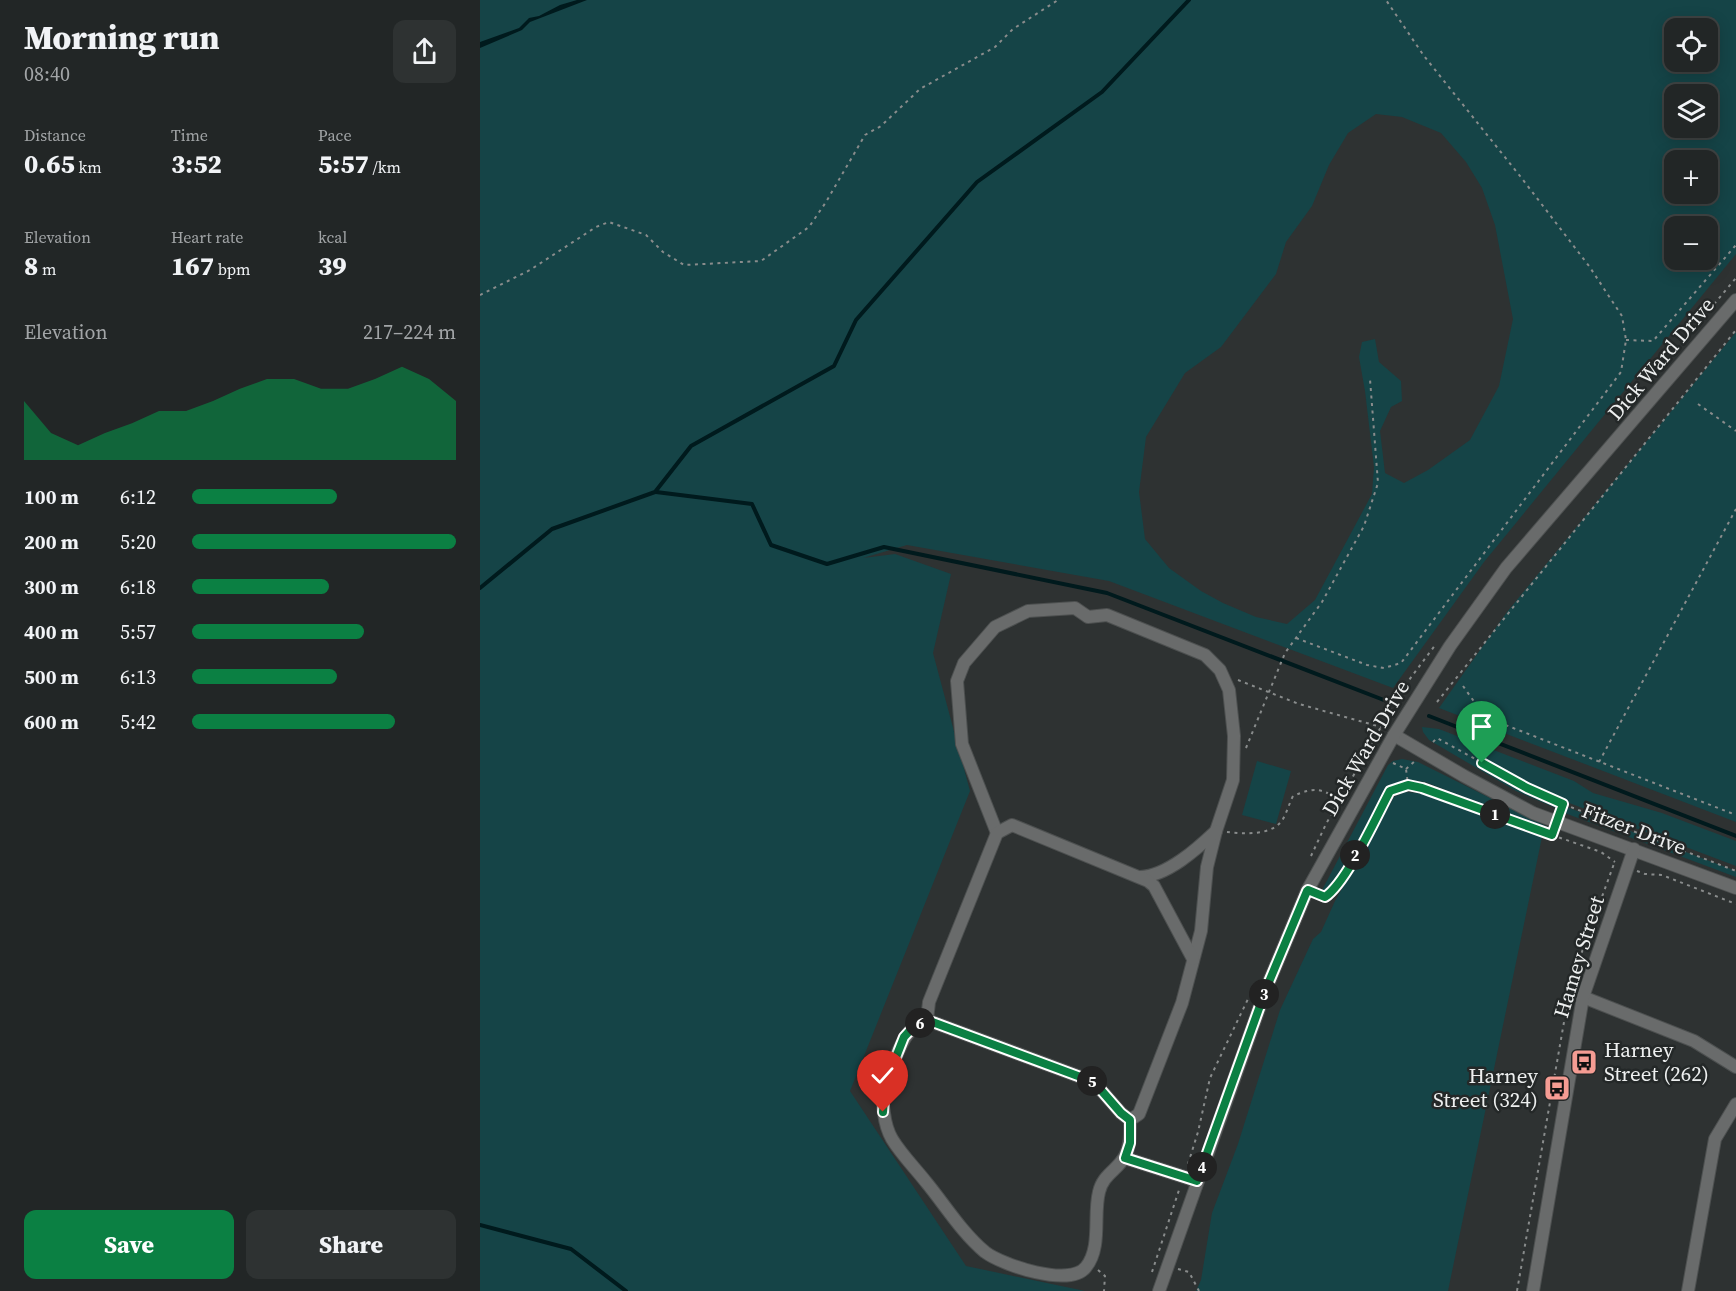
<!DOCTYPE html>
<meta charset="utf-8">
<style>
body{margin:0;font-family:"Source Serif 4",serif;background:#2e3232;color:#f1f3f6;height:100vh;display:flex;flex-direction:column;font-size:22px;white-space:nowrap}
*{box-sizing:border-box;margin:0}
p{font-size:20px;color:#a2a5a7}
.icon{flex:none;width:33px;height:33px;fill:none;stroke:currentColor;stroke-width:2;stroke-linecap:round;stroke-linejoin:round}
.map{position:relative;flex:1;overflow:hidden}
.details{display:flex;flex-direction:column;background:#222626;width:480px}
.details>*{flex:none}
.buttons{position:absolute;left:1184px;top:18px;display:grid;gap:12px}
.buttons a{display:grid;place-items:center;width:54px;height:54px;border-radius:12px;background:#222626;box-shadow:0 3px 15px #0003,0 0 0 2px #3f4343;font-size:30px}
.pin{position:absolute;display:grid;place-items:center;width:51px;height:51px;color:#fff;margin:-62px -26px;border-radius:50% 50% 50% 0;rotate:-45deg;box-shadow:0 0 6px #0007}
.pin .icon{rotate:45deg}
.km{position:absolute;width:30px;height:30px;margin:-15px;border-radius:50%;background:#222;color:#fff;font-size:16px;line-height:30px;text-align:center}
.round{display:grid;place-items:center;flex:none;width:63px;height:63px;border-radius:12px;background:#2e3232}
.overview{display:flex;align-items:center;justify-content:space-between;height:102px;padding:0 24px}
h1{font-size:33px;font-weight:800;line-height:45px}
.figures{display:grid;grid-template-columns:repeat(3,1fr);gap:9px;height:102px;padding:6px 24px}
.figures div{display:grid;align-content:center}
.figures b{font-size:26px;font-weight:800}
.figures small{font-size:16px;font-weight:400}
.figures p{font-size:16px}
.chart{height:168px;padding:12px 24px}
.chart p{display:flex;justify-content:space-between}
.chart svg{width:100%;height:108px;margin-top:6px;fill:#0b8043;opacity:.7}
.cta{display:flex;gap:12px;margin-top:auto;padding:12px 24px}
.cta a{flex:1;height:69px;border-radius:12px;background:#0b8043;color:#fff;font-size:24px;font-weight:800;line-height:69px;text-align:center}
.cta a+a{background:#2e3232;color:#f1f3f6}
ul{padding:0 24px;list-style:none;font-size:20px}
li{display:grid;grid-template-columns:96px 72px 1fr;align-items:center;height:45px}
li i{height:15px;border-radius:8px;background:#0b8043}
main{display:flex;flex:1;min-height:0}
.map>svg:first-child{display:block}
</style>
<main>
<section class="details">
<div class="overview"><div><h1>Morning run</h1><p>08:40</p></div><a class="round"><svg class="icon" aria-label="share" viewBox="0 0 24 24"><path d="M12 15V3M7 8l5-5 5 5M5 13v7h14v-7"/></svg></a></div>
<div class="figures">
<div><p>Distance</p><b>0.65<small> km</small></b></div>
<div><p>Time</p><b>3:52</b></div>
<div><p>Pace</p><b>5:57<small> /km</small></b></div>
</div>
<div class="figures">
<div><p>Elevation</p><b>8<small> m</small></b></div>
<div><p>Heart rate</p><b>167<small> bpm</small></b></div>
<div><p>kcal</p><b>39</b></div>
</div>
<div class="chart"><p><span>Elevation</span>217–224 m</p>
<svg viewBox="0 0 160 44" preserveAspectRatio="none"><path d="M0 44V20L10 33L20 38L30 33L40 29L50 24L60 24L70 20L80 15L90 11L100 11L110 15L120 15L130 11L140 6L150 11L160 20V44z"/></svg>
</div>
<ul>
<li><b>100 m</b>6:12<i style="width:55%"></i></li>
<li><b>200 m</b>5:20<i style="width:100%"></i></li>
<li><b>300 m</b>6:18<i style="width:52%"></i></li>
<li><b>400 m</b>5:57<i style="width:65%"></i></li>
<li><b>500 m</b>6:13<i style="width:55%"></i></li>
<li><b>600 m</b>5:42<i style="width:77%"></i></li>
</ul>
<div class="cta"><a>Save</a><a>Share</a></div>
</section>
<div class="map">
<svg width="1256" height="1291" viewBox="0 0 1256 1291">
<rect width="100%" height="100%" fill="#2e3232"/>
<g fill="#154447" fill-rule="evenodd">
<path d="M0 0H1256V254L1004 562 913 688 629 581 427 545 383 558 415 554 471 574 453 653 490 791 370 1091 486 1266 605 1291H0ZM1194 28H1227V62H1194ZM1194 94H1227V128H1194ZM896 114 922 117 961 133 986 162 1002 188 1015 225 1033 319 1019 386 990 440 948 470 924 483 905 473 900 431 911 407 922 401 921 381 899 362 895 339 882 342 879 357 885 391 894 467 892 494 835 600 807 624 776 617 743 603 721 591 689 568 665 539 659 492 666 437 705 373 741 347 796 274 806 242 832 206 849 165 868 133ZM1194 160H1227V194H1194ZM1194 226H1227V260H1194Z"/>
<path d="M1256 332V822L959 708 1027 612Z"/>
<path d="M942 727 959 729 1094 781 1113 793 1182 813 1256 841V866L1084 801 1081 802 1078 809 1036 791 949 740 943 732Z"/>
<path d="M922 759 938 762 1070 828V830L945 782 928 780 913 786 902 798 870 863 849 892H841L908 765 913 761Z"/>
<path d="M777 761 811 771 796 824 762 815Z"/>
<path d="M925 792C964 793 1024 823 1062 837L968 1291H716L721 1280 732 1213 758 1144 800 1010 833 939 841 932 855 901 914 797Z"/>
<path d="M1084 806 1256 871V877L1082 812Z"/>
</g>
<path fill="#001a1d" d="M97 0H107L50 22 42 30 0 48V42L39 28 49 18 59 16 80 5Z"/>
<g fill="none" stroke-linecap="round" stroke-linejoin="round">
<g stroke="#001a1d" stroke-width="4">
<path d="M176 492 272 504 291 545 347 564 404 547 627 593 909 702"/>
<path d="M0 588 72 529 175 492 211 446 354 366 376 320 497 182 622 92 709 0"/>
<path d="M949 716 1256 836"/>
<path d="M0 1225 91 1249 146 1291"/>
</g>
<defs>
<g id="minor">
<path d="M914 735 984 776 1053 813 1256 888"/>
<path d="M517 833 482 744 477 681 484 663 515 627 548 611 595 608 608 617 627 615 725 655 740 670 749 690 754 736 753 780 736 831 727 867 721 931 702 1003 659 1114 650 1120 641 1113 614 1082 447 1020C427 1028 422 1042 414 1061 408 1077 400 1095 404 1113 405 1121 408 1132 412 1139 421 1154 435 1168 446 1182 465 1205 482 1233 505 1252 522 1265 590 1288 606 1267 622 1247 613 1215 619 1192 623 1174 638 1170 645 1156 651 1145 650 1132 650 1120"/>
<path d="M660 877C687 876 717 849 736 831"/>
<path d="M1103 997 1214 1041 1256 1067"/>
<path d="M447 1020 449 1002 517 833 532 825 668 881 674 886 713 959"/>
<path d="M645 1158 717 1181"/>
<path d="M679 1291 786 989 827 891 914 735 970 646 1026 568 1256 300"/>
<path d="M1053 1291 1103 997 1154 849"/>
<path d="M1208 1291 1235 1139 1256 1104"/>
</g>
</defs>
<use href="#minor" stroke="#4d5050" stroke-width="14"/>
<g stroke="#898c8c" stroke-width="2" stroke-dasharray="3 4.5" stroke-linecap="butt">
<path d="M0 295 50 270 116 227 129 222 166 235 183 252 204 265 281 261 329 227 346 202 385 135 401 126 440 89 515 47 533 29 578 0"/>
<path d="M1210 333 1256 278"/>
<path d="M1146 340 1173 341 1256 245"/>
<path d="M1218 404 1256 431"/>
<path d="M816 638 887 665 904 668 921 663 1141 372 1146 340 1142 316 1109 266 1040 176 944 56 906 0"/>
<path d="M758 680 819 704 901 727"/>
<path d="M983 686 1005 717 1256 815"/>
<path d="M957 702 1256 330"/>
<path d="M953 742 957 738 1048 788 1082 804"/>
<path d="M766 748 805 653 842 602 884 526 898 483 890 379"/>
<path d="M1119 762 1256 509"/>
<path d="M913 763 926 769 928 785"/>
<path d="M926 769 935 761"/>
<path d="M1081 810 1083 804 1256 871"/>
<path d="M747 832C764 834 793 836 803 819 807 812 809 804 813 796 835 787 839 788 859 799"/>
<path d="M1072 835 1121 852 1135 862"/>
<path d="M831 856 846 824 923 688 956 644"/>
<path d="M1157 871 1165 874 1182 875 1256 904"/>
<path d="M839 894 845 897C867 882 896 817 911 791L928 785 942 788 1072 835 1073 833"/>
<path d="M708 1164 718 1132 730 1078 768 999"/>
<path d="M698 1269 709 1272 719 1291"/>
<path d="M618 1270 625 1276 624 1291"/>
<path d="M672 1272 700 1187"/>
<path d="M1037 1291 1091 982 1135 861"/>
</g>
<use href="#minor" stroke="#696b6b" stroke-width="12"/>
</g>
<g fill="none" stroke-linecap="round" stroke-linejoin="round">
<defs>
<path id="route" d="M403 1112 405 1085 424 1037 436 1024 447 1020 614 1082 641 1113 650 1120V1143L645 1158 717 1181 786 989 827 891 828 890 845 897C867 882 896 817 910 791L928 785 942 788 1072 835 1083 804 1047 788 1002 763"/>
</defs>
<use href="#route" stroke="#fff" stroke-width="12"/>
<use href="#route" stroke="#0b8043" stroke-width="8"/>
</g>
<defs>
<symbol id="bus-square" viewBox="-11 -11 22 22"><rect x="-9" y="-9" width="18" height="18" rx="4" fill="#f59c93" stroke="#242828"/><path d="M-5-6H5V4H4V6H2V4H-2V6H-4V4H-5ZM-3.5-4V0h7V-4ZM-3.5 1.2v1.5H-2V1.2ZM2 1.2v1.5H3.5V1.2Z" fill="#111"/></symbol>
</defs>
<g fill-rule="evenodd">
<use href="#bus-square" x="1089" y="1047" width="30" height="30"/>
<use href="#bus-square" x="1062" y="1073" width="30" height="30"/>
</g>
<g text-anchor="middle" stroke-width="5" stroke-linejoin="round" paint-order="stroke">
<g font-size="21" fill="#edefef" stroke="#242828">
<text transform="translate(1181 359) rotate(-50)" y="7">Dick Ward Drive</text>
<text transform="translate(886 748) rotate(-60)" y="7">Dick Ward Drive</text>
<text transform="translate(1154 829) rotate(21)" y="7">Fitzer Drive</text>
<text transform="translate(1099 957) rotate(-73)" y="7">Hamey Street</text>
</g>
<g font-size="21" fill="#edefef" stroke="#242828" text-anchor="start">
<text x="1124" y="1057">Harney<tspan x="1124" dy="24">Street (262)</tspan></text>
<text x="1058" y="1083" text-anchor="end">Harney<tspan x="1058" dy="24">Street (324)</tspan></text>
</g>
</g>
</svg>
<div class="buttons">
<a><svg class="icon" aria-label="locate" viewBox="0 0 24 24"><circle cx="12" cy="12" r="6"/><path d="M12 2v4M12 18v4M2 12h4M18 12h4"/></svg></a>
<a><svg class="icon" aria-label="layers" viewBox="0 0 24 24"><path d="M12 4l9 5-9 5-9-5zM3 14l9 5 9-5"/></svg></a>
<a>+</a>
<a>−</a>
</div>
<div class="pin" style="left:1002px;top:763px;background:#1e9e55"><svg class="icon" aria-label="arrive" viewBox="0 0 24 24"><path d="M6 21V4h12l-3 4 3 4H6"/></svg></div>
<div class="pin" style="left:403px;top:1112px;background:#d93025"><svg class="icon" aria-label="check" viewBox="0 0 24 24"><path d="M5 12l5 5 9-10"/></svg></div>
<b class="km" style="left:1015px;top:814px">1</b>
<b class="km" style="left:875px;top:855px">2</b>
<b class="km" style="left:784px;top:994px">3</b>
<b class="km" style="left:722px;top:1167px">4</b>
<b class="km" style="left:612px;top:1081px">5</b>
<b class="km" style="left:440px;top:1023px">6</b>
</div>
</main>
